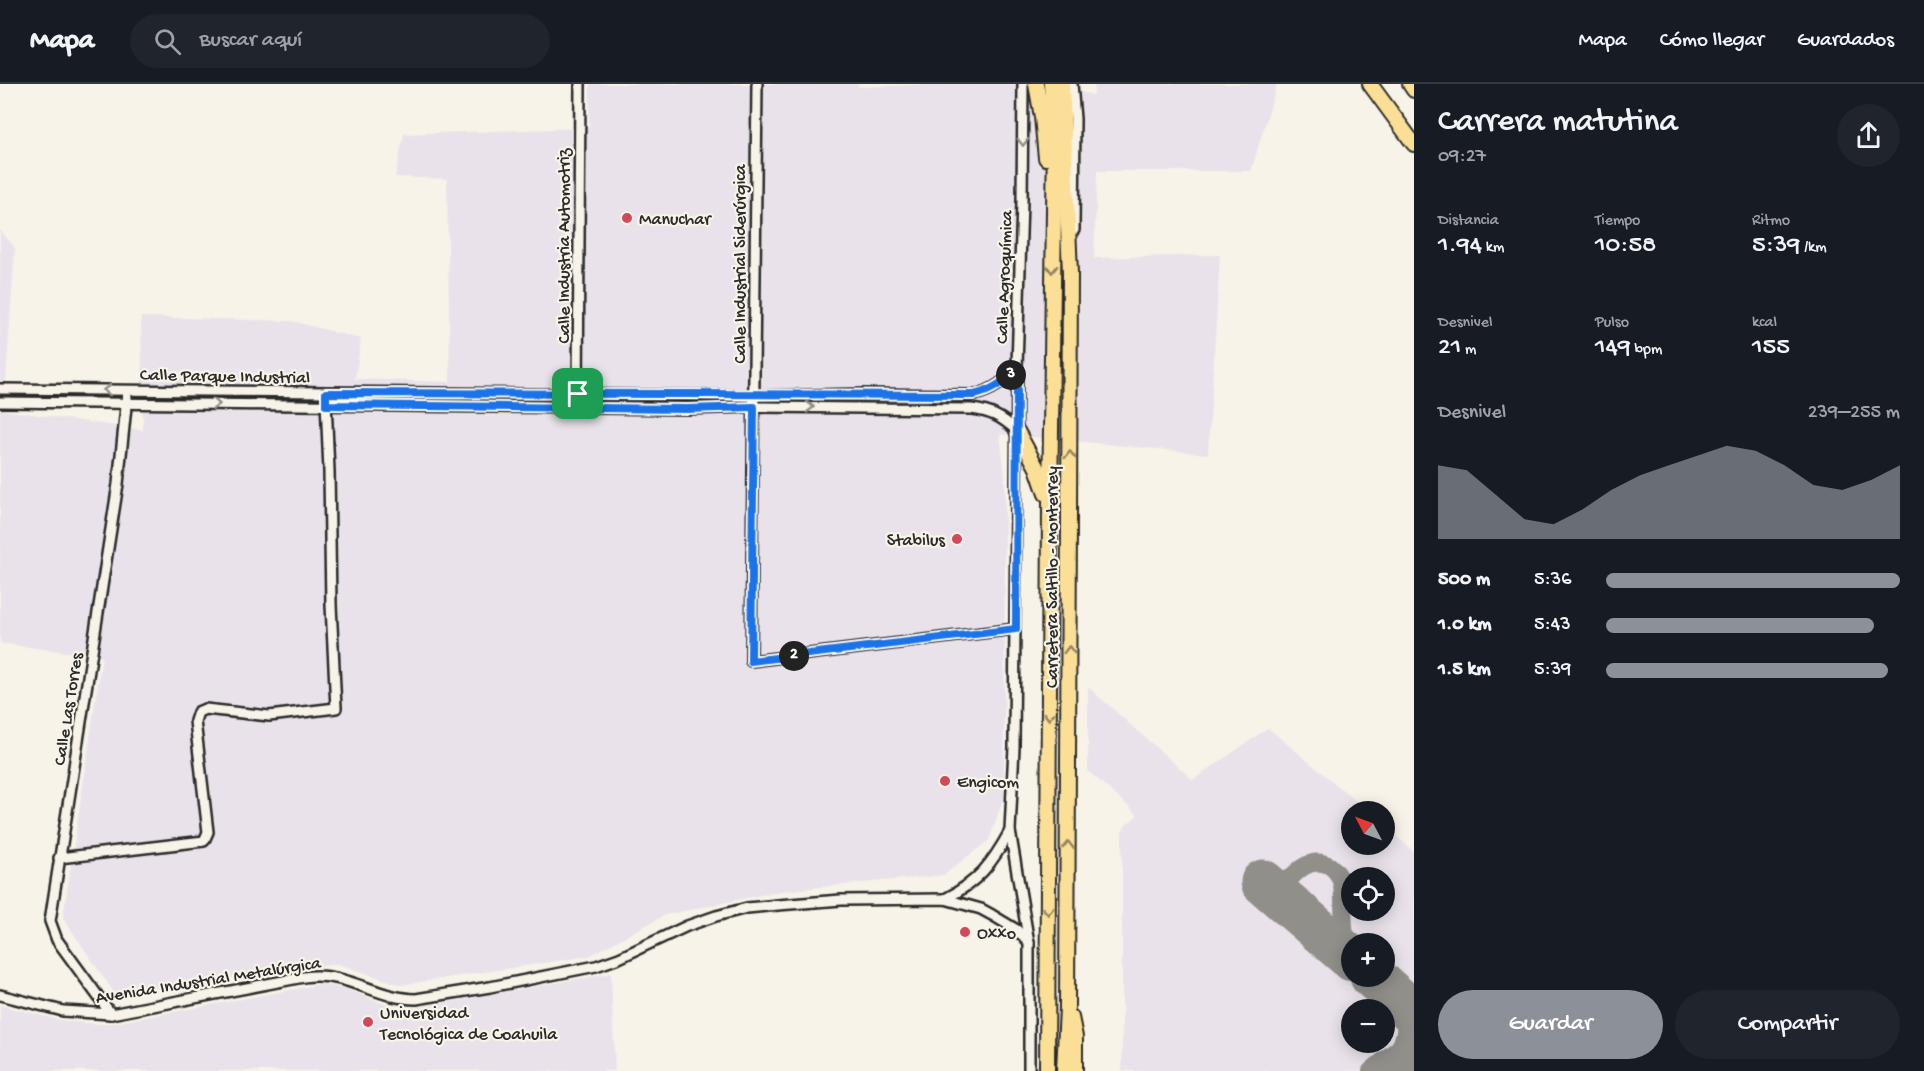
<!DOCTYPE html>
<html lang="es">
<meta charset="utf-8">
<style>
body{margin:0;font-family:"Gochi Hand",sans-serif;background:#20242c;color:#f1f3f6;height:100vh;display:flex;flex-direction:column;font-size:22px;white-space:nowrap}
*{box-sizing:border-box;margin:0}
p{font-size:20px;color:#9ea1a6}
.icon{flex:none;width:33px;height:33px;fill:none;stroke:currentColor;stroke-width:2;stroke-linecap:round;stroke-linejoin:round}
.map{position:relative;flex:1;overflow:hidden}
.sheet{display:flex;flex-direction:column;background:#171b24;width:510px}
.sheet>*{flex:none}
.needle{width:39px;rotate:311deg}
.fabs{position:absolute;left:1341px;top:717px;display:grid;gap:12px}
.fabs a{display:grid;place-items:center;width:54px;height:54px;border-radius:50%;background:#171b24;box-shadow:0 3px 15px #0003;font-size:30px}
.pin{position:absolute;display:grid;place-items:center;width:51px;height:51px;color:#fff;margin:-26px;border-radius:12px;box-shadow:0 3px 9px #0006}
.km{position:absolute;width:30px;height:30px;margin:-15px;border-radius:50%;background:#222;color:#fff;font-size:16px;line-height:30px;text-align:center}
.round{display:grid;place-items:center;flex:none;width:63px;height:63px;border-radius:32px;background:#20242c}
.overview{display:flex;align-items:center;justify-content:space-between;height:102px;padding:0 24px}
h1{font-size:33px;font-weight:600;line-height:45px}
.stats{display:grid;grid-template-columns:repeat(3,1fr);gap:9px;height:102px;padding:6px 24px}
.stats div{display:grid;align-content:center}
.stats b{font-size:26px;font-weight:600}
.stats small{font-size:16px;font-weight:400}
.stats p{font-size:16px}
.chart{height:168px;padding:12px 24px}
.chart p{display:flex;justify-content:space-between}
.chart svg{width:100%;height:108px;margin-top:6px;fill:#8c9099;opacity:.7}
.cta{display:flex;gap:12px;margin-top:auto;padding:12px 24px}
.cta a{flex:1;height:69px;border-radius:36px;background:#8c9099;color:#fff;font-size:24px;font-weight:600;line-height:69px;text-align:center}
.cta a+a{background:#20242c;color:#f1f3f6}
ul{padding:0 24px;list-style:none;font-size:20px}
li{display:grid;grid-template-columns:96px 72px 1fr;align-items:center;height:45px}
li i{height:15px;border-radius:8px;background:#8c9099}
header{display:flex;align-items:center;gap:36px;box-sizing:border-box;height:84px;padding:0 30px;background:#171b24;border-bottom:2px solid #363941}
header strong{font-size:28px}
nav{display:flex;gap:33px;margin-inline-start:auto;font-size:21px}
.search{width:420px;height:54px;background:#20242c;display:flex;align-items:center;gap:15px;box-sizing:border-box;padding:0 21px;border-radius:33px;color:#9ea1a6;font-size:22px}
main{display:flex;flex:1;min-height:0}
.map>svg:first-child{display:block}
</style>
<header>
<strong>Mapa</strong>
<div class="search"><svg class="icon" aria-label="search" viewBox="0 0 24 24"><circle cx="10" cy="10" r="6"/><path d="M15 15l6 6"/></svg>Buscar aquí</div>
<nav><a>Mapa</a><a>Cómo llegar</a><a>Guardados</a></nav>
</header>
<main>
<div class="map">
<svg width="1414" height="987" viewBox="0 0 1414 987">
<rect width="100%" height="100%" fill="#f7f3e8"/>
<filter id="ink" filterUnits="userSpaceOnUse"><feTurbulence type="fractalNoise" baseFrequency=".0167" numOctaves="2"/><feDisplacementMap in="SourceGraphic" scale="12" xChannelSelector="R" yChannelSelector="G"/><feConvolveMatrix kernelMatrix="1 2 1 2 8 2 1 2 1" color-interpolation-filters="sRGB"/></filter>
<g filter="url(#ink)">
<g fill="#e9e2ea" fill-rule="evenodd">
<path d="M590 0H858L859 3 950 0H1046L1094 11V0H1277L1251 87H1097L1094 174 1220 171 1208 370 1000 350 1005 392 1004 712 989 756 944 791 781 807 665 831 589 872 401 901 338 880 115 910 63 834 102 573 0 559V146L15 164 4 326 143 346 141 233 292 237 361 255 355 295 450 298 447 95 395 93 404 50 589 44Z"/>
<path d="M1088 603 1193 696 1268 644 1368 727 1352 728V760H1384L1385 742 1414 768V987H1122V748L1126 741 1138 731 1088 687ZM1352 794H1384V826H1352ZM1352 860H1384V892H1352ZM1352 926H1384V958H1352Z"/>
<path d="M611 889 615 987H0V921L59 936 98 940 119 938 322 900 346 905 395 924 410 925Z"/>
</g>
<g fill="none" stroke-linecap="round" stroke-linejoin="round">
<g stroke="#918f8a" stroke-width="18">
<path d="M1276 810C1290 795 1307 769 1330 782 1337 787 1340 792 1342 801 1345 823 1340 853 1352 872"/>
<path d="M1386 905C1403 921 1412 940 1400 963"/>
<path d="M1371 987 1409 956"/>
<path d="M1375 987C1387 983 1399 981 1411 987"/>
</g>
<g stroke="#918f8a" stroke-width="45">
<path d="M1263 798 1352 875"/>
<path d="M1372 892 1414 929"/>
<path d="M1414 971V975"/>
</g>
<defs>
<g id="minor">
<path d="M757 0 751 577 1015 545"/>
<path d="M1023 0 1022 117 1017 283 1014 663 1010 747 1029 859V987"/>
<path d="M1072 0 1075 35 1074 146"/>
<path d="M0 305 754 312 864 310 974 311C992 307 1006 297 1017 283"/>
<path d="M578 315 580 0"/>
<path d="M0 318 687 325 754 323 971 325C990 327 1002 333 1017 347"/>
<path d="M59 774 204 757 208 748 195 637 198 628 205 625 269 632 336 624 331 521 329 387 326 317"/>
<path d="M945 815C978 798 992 780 1010 747"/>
<path d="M0 911 63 927 111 930 304 893C344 886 377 915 416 915L490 903 596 882 619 874 687 842 716 832 747 824 778 821 841 816 945 815 981 825 992 831 1017 846 1029 859"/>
<path d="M111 930 57 856 50 837 118 400 127 313"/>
</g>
<g id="highway">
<path d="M1036 0 1042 33 1046 74"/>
<path d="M1062 0 1070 189 1067 923 1064 987"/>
<path d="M1370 0 1414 60"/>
<path d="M1410 0 1414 6"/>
<path d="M1017 347 1037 384 1046 410"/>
<path d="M1071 933 1075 953V987"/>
<path d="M1047 987 1050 419 1055 54 1051 0"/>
</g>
</defs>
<use href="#minor" stroke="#2b2b2b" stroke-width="14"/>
<use href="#highway" stroke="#2b2b2b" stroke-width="18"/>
<use href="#minor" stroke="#f7f3e8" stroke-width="9"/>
<use href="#highway" stroke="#fbdf96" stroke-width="14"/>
</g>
<defs><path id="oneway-chevron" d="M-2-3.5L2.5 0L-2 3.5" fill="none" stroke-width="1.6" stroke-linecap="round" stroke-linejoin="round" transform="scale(1.5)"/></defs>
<g stroke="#918f8a">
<use href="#oneway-chevron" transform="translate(1023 58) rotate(91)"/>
<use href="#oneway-chevron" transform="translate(107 306) rotate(-179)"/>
<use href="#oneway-chevron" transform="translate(216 320) rotate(1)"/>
<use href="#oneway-chevron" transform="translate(810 323)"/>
</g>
<g stroke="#938560">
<use href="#oneway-chevron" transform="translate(1052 185) rotate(91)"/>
<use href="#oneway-chevron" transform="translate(1070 371) rotate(-90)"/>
<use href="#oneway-chevron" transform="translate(1069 566) rotate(-90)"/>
<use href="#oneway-chevron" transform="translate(1049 632) rotate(90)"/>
<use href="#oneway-chevron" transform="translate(1068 761) rotate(-90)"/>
<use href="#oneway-chevron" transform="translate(1048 827) rotate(90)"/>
</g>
</g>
<g fill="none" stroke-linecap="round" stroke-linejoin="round" filter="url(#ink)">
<defs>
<path id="route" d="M1017 283 1016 545 751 577 754 323 687 325 326 321V309L974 311C992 307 1006 297 1017 283Z"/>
</defs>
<use href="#route" stroke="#fff" stroke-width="12"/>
<use href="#route" stroke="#1a73e8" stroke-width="8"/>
</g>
<g fill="#d1495b" stroke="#f7f3e8" stroke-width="2">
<circle cx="627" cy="134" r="6"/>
<circle cx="957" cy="455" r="6"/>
<circle cx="945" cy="697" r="6"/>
<circle cx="965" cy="848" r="6"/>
<circle cx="368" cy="938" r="6"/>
</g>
<g text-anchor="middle" stroke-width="4.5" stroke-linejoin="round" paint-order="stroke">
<g font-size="18" fill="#2b2b2b" stroke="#f7f3e8" text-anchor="start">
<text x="639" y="140">Manuchar</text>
<text x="945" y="461" text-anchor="end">Stabilus</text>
<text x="957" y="703">Engicom</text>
<text x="977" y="854">Oxxo</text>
<text x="380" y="934">Universidad<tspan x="380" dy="21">Tecnológica de Coahuila</tspan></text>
</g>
<g font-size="18" fill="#2b2b2b" stroke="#f7f3e8">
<text transform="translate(563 162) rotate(-90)" y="6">Calle Industria Automotriz</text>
<text transform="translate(739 180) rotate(-90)" y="6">Calle Industrial Siderúrgica</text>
<text transform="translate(1003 193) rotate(-88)" y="6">Calle Agroquímica</text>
<text transform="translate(225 291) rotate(1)" y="6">Calle Parque Industrial</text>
<text transform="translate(1051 493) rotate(-90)" y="6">Carretera Saltillo - Monterrey</text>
<text transform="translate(67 625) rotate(-81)" y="6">Calle Las Torres</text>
<text transform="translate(208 895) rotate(-9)" y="6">Avenida Industrial Metalúrgica</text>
</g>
</g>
</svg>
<div class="fabs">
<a><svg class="needle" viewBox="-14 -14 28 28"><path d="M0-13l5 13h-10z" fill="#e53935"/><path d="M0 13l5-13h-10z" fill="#9ea1a6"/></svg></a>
<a><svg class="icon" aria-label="locate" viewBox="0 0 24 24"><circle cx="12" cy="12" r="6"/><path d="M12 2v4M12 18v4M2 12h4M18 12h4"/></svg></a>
<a>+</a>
<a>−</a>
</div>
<div class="pin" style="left:578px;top:310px;background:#1e9e55"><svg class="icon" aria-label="arrive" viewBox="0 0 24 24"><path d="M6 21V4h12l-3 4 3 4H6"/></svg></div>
<b class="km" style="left:794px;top:572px">2</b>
<b class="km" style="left:1011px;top:291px">3</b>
</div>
<section class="sheet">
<div class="overview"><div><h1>Carrera matutina</h1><p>09:27</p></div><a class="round"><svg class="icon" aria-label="share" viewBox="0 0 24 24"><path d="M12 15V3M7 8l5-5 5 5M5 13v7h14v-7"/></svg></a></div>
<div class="stats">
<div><p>Distancia</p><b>1.94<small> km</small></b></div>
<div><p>Tiempo</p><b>10:58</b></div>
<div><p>Ritmo</p><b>5:39<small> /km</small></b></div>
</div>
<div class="stats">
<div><p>Desnivel</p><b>21<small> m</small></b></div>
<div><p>Pulso</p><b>149<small> bpm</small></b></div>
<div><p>kcal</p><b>155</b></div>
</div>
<div class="chart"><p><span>Desnivel</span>239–255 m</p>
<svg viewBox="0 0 160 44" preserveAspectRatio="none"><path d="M0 44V14L10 16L20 26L30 36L40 38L50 32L60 24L70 18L80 14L90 10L100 6L110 8L120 14L130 22L140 24L150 20L160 14V44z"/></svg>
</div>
<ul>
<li><b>500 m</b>5:36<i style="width:100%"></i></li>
<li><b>1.0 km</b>5:43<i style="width:91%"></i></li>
<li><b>1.5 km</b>5:39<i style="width:96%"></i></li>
</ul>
<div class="cta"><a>Guardar</a><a>Compartir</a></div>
</section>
</main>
